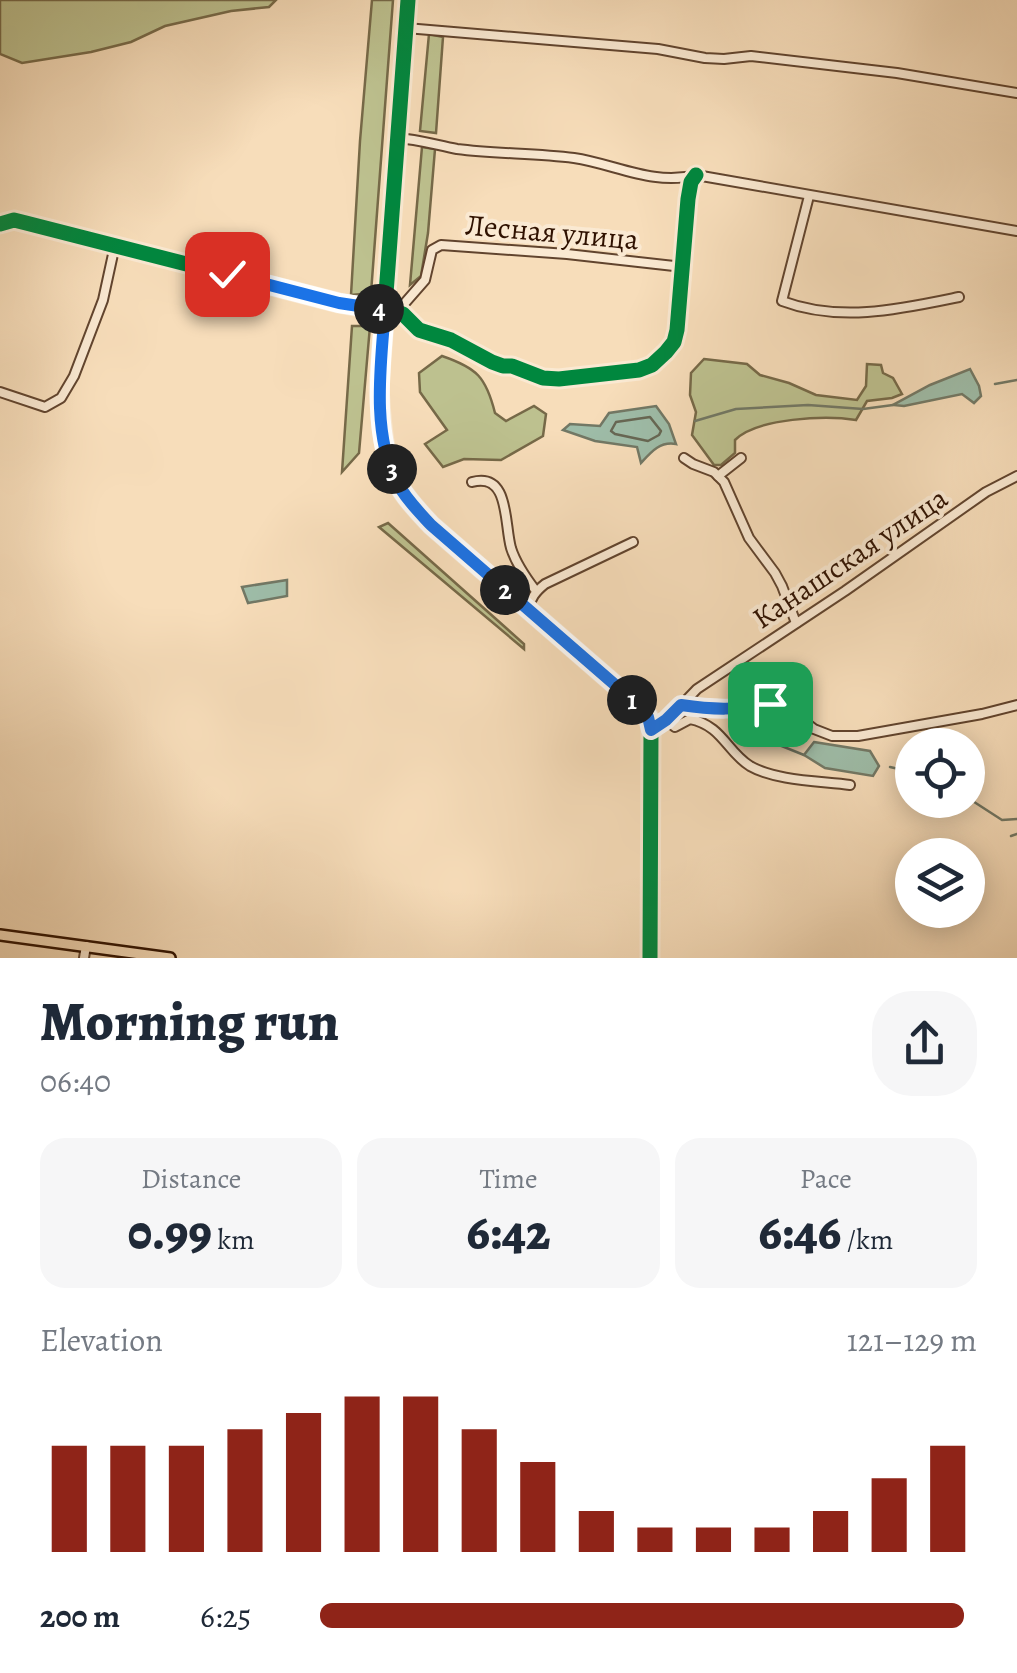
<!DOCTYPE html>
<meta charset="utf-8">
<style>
body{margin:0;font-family:Alegreya,serif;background:#f6f6f7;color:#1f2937;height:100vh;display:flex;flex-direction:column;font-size:38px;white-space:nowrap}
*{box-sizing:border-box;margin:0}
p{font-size:32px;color:#747a83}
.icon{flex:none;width:55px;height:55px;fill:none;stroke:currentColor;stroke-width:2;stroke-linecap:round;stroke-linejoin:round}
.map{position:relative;height:958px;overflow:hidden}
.side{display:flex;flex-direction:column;background:#fff;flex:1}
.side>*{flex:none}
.buttons{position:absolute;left:895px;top:728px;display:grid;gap:20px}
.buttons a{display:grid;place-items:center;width:90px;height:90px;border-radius:50%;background:#fff;box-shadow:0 5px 25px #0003;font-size:50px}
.pin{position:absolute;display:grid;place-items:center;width:85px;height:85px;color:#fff;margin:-42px;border-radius:20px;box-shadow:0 5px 15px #0006}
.km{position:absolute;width:50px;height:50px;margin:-25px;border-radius:50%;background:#222;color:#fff;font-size:28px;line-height:50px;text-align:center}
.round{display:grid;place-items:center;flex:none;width:105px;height:105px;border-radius:40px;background:#f6f6f7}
.overview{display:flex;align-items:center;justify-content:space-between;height:170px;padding:0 40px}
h1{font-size:55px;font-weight:800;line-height:75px}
.figures{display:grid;grid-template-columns:repeat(3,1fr);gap:15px;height:170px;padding:10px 40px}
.figures div{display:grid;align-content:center;border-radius:25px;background:#f6f6f7;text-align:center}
.figures b{font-size:50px;font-weight:800}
.figures small{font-size:28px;font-weight:400}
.figures p{font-size:28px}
.chart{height:280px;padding:20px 40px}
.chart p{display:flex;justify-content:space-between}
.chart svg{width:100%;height:180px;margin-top:10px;stroke:#8f2418;stroke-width:6}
ul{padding:0 40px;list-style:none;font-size:32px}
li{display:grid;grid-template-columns:160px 120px 1fr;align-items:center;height:75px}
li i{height:25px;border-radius:12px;background:#8f2418}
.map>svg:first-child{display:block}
</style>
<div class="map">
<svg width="1017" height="958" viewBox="0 0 1017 958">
<rect width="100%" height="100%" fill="#f7ddba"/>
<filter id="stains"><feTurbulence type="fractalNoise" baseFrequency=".002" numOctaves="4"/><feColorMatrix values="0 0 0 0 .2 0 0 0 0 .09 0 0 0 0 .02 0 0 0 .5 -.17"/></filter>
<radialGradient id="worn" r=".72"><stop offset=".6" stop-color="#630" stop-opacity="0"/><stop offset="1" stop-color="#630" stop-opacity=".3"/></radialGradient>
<g fill="#bdc18f" stroke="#766948" stroke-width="2.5">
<path d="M0 0H276L269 7 231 11 165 26 131 42 91 52 22 63 0 54Z"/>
<path d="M372 0H393L371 293 351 295 360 141Z"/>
<path d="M429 34 443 37 436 133 420 131Z"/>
<path d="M422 147 435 149 428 233 421 276 410 285Z"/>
<path d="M352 326H370L359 453 342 472Z"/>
<path d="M442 356C477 368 486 377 495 413L506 421 534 406 546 414 543 436 501 460 464 459 443 467 425 444 447 430 420 392 419 373Z"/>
<path d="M704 359 747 364 760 375 789 383 816 395 857 400 866 386 867 364 881 365 883 373 893 378 902 394 892 398 867 401 856 420C826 415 757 418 735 440V453L721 465H714L692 435 696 412 690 395 691 373Z"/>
<path d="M388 523 524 644V649L379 527Z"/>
</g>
<g fill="#9ebda9" stroke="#727865" stroke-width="2.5">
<path d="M970 369 979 386 981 396 974 403 962 394 904 406 893 405 930 385Z"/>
<path d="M656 406 669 424 676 444C660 441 651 452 641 463L637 447 595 441 563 430 570 424 600 426 609 413Z"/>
<path d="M287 580V596L248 603 242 587Z"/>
<path d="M814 742 870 751 879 766 873 776 825 768 804 755Z"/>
</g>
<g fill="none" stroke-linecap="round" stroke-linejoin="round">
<path stroke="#666754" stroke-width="2.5" d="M650 417 661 431 659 435 648 441 615 434 611 431 616 422Z"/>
<g stroke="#727865" stroke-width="2.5">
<path d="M995 384 1017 380"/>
<path d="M695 421 736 409 808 405 863 409 893 405"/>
<path d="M737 728 804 755"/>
<path d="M890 767 912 772"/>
<path d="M968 798 1002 820 1017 819"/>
<path d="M1011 836 1017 834"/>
</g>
<defs>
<g id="minor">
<path d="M408 0 379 387C381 418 382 453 396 481 405 498 419 512 431 525L644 710 649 717 651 731 650 958"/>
<path d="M406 28 658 49 705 58 724 59 751 56 897 73 1017 93"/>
<path d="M396 138C417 139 436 145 457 149 496 154 535 153 574 158 615 164 653 186 696 175L1017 231"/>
<path d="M809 196 782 301C840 323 901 309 959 297"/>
<path d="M0 224 14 220 26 223 339 303 371 309H389L403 314 419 330 451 340 492 362 503 366H512L543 378 559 379 639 370 652 365 666 352 674 342 677 330 688 199 691 182 696 175"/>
<path d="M397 312 425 280 432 250 441 245 567 254 683 267"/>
<path d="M0 392 45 407 61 398 74 376 103 300 115 245"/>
<path d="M684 458 693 464 714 472 724 482 749 538 775 573 782 586 796 623"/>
<path d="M718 476 741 458"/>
<path d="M472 482C510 472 504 523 511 548 516 564 526 578 536 591"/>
<path d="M528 609C531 598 535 592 545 584L633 542"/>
<path d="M681 705 708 710H737L770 704 784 706 814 729 832 736H858L982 714 1017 705"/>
<path d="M666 720 675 727 690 719C723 726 726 751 750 766 776 781 820 781 850 785"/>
<path d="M651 731 673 714 697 689 845 591 986 492 1017 476"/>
<path d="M84 958 86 946"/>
</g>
<path id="major" d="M0 935 170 958"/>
</defs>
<use href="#minor" stroke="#61442e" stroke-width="12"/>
<use href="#major" stroke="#2f1100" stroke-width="14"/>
<use href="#minor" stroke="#fae9d2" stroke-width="8"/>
<use href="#major" stroke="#f7ddba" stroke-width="9"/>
<defs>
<g id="cycleway">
<path d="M408 0 379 387C381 418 382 453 396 481 405 498 419 512 431 525L644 710 649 717 651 731 650 958"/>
<path d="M0 224 14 220 26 223 339 303 371 309H389L403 314 419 330 451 340 492 362 503 366H512L543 378 559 379 639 370 652 365 666 352 674 342 677 330 688 199 691 182 696 175"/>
</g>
</defs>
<use href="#cycleway" stroke="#fae9d2" stroke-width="21"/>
<use href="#cycleway" stroke="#00873e" stroke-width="15"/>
</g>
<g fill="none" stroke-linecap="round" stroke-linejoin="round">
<defs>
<path id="route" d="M227 274 339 303 385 310C381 363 371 433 397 482 405 498 419 512 431 525L644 710 648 717 651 730 666 720 681 705C714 710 737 710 770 704"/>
</defs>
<use href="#route" stroke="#fff" stroke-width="20"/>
<use href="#route" stroke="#1a73e8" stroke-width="12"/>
</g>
<g text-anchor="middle" stroke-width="8" stroke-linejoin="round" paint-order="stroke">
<g font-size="30" fill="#2f1100" stroke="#fae9d2">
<text transform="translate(552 232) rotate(5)" y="10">Лесная улица</text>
<text transform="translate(850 558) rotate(-34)" y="10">Канашская улица</text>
</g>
</g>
<rect width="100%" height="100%" filter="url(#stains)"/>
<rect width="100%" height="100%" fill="url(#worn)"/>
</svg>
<div class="buttons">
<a><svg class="icon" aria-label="locate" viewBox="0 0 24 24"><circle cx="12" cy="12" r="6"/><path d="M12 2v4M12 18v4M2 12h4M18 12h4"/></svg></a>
<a><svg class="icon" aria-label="layers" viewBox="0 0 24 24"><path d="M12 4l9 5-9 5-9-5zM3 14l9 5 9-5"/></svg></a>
</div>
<div class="pin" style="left:770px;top:704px;background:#1e9e55"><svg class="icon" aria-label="arrive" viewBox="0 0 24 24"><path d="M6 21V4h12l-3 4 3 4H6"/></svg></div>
<div class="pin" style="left:227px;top:274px;background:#d93025"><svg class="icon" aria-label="check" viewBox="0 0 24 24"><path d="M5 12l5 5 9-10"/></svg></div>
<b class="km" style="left:632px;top:700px">1</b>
<b class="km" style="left:505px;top:590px">2</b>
<b class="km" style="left:392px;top:469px">3</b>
<b class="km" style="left:379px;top:309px">4</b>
</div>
<section class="side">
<div class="overview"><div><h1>Morning run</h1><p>06:40</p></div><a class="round"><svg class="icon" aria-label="share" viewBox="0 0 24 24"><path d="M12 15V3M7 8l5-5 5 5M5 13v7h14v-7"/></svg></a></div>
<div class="figures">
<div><p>Distance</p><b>0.99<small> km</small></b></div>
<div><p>Time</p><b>6:42</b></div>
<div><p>Pace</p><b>6:46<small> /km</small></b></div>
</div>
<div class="chart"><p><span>Elevation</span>121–129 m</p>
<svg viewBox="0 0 160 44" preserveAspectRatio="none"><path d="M5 44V18M15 44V18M25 44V18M35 44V14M45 44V10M55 44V6M65 44V6M75 44V14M85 44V22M95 44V34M105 44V38M115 44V38M125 44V38M135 44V34M145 44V26M155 44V18"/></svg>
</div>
<ul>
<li><b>200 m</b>6:25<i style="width:98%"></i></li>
</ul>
</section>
